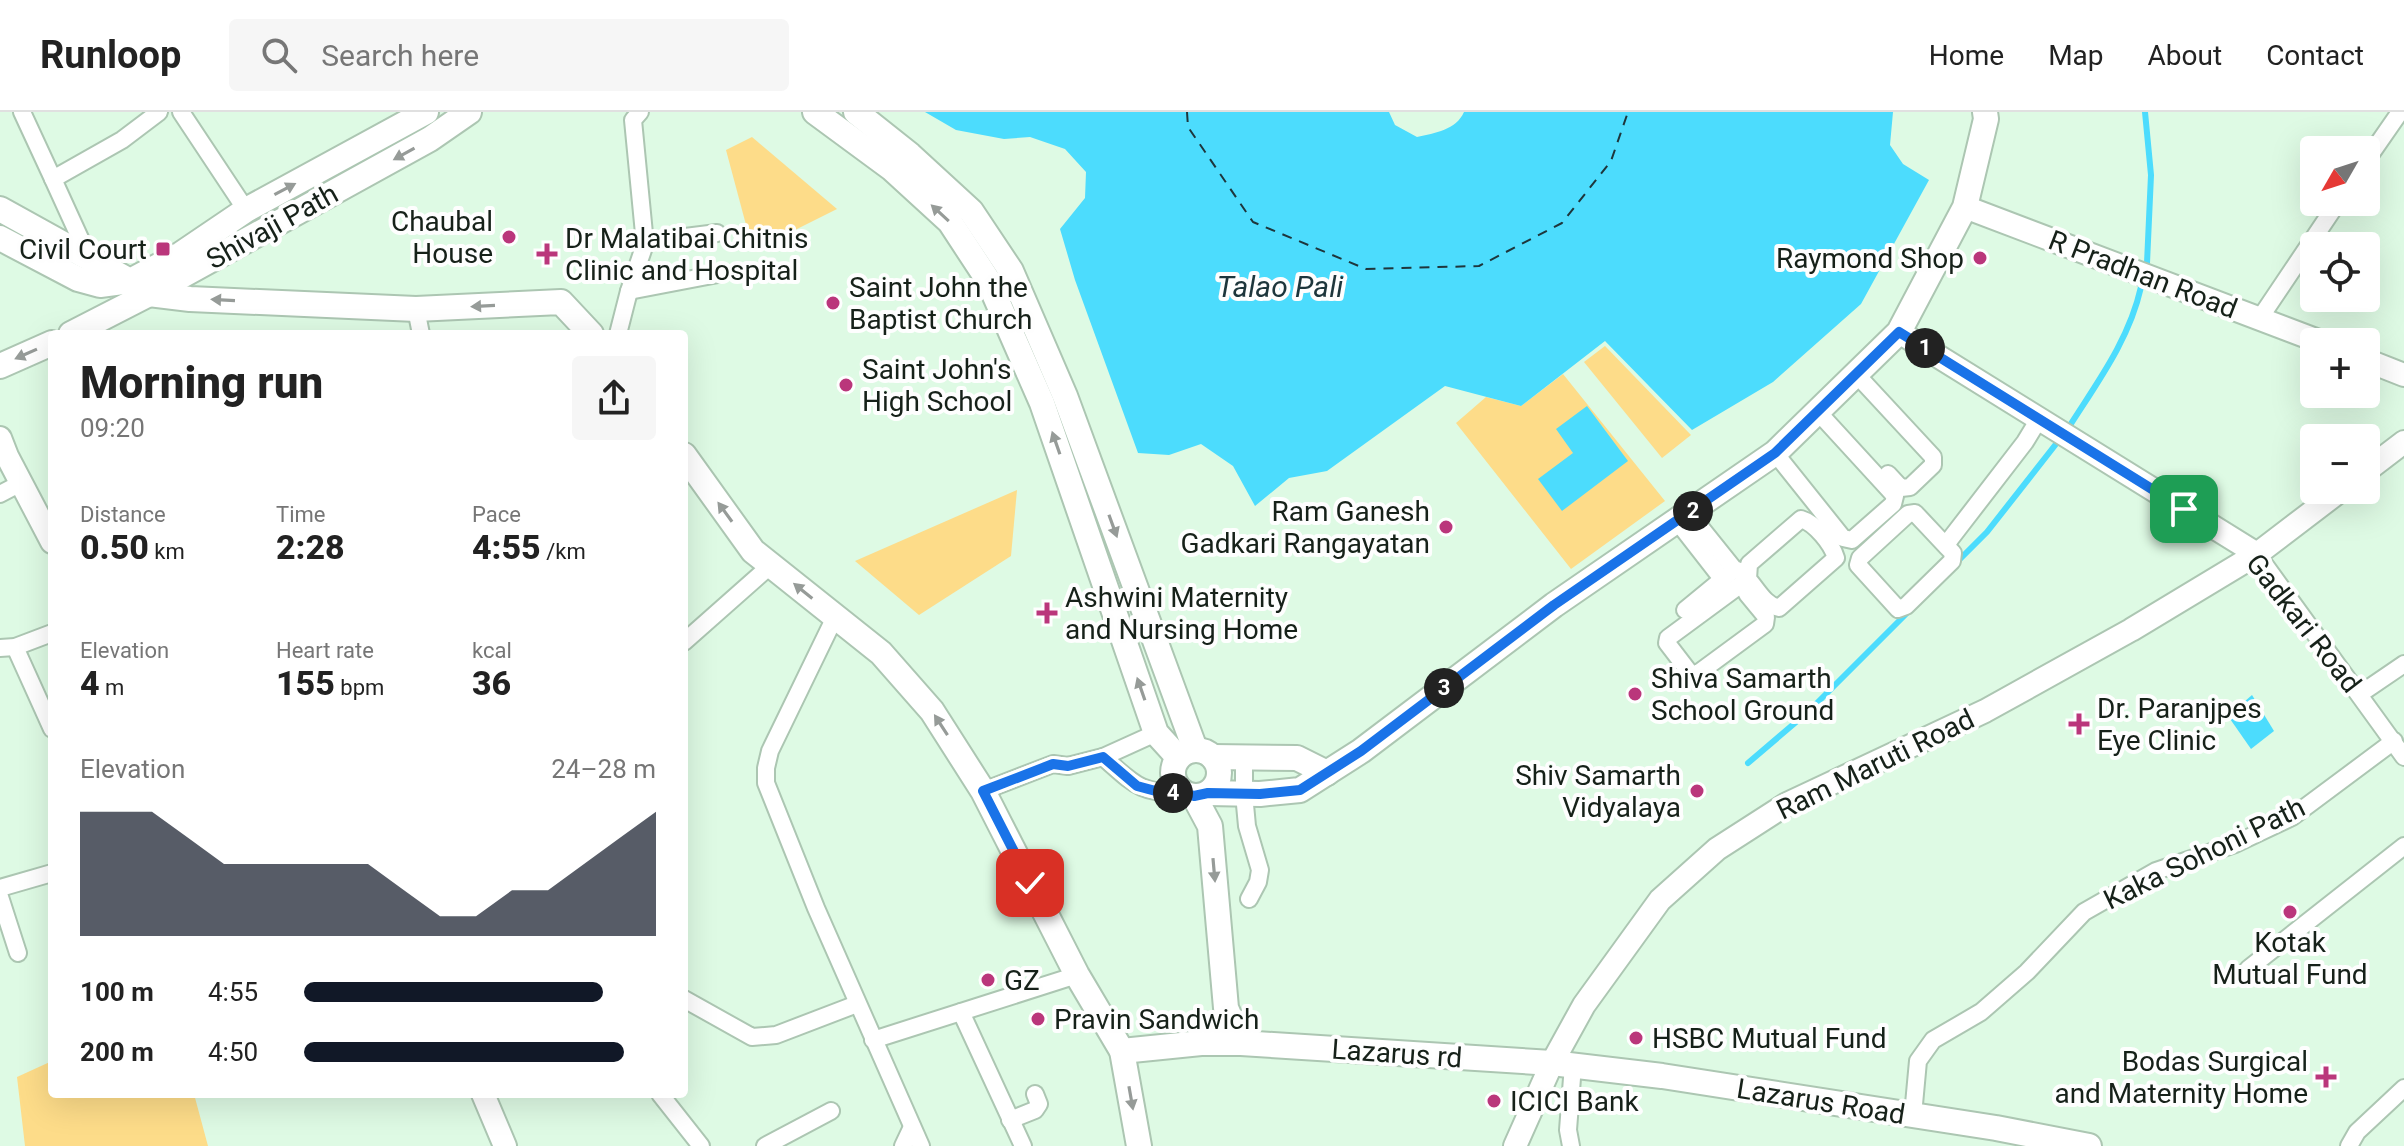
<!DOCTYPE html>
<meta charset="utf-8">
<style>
body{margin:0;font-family:Roboto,sans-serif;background:#f6f6f6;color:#222;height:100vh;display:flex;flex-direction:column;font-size:30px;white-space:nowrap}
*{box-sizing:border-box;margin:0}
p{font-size:26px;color:#767676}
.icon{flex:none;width:44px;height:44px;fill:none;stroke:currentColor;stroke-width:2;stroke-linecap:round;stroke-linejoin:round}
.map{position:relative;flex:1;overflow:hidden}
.details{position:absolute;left:48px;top:218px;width:640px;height:768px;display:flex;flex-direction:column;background:#fff;border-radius:8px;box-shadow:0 8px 32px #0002}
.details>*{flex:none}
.needle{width:52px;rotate:231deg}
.fabs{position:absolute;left:2300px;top:24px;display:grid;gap:16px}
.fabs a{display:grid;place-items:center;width:80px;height:80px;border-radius:8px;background:#fff;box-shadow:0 8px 32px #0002;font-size:40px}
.pin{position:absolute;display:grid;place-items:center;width:68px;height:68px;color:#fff;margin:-34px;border-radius:16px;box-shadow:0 4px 12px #0006}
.km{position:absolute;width:40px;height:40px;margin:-20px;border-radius:50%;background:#222;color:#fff;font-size:22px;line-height:40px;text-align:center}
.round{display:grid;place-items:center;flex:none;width:84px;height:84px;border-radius:8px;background:#f6f6f6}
.summary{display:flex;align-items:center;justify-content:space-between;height:136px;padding:0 32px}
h1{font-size:44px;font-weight:800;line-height:60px}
.figures{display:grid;grid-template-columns:repeat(3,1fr);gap:12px;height:136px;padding:8px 32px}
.figures div{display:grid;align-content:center}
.figures b{font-size:34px;font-weight:800}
.figures small{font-size:22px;font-weight:400}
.figures p{font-size:22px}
.chart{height:224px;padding:16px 32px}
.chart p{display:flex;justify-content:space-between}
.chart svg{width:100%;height:144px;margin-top:8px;fill:#111827;opacity:.7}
ul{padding:0 32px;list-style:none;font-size:26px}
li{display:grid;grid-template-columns:128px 96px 1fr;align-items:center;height:60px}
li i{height:20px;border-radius:10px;background:#111827}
header{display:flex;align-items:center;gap:48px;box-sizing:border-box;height:112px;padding:0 40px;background:#fff;border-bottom:2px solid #e0e0e0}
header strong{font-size:38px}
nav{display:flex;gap:44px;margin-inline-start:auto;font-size:28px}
.search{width:560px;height:72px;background:#f6f6f6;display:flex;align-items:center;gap:20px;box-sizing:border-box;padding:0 28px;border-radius:8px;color:#767676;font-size:30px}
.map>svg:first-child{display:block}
</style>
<header>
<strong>Runloop</strong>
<div class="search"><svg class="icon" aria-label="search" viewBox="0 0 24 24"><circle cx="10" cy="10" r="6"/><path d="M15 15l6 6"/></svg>Search here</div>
<nav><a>Home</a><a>Map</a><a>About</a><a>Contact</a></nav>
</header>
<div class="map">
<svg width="2404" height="1034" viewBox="0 0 2404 1034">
<rect width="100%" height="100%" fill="#defae4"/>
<g fill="#fddc89">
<path d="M752 25 837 97 753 139 726 38Z"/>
<path d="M1605 234 1691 323 1662 346 1584 250Z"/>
<path d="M1563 262 1665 389 1571 457 1456 311 1486 285 1521 294Z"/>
<path d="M1017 378 1011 444 919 503 855 449Z"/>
<path d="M52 949V982H194L208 1034H25L17 965Z"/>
</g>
<g fill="#4cdcfd">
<path d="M925 0H1389L1395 13 1417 25C1435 21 1456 18 1464 0H1893L1890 33 1903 52 1929 68 1861 192 1773 270 1692 318 1605 229 1521 294 1445 274 1327 359 1289 366 1255 394 1233 354 1201 332 1169 343 1138 341 1075 168 1060 117 1085 86 1086 60 1065 37 1030 25 1004 27 956 18Z"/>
<path d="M1587 294 1628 349 1562 399 1538 367 1573 341 1556 317Z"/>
<path d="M2252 583 2274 619 2251 637 2228 604Z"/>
</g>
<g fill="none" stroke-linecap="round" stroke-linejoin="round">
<g stroke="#4cdcfd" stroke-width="6">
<path d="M2145 0 2151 63 2147 151"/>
<path d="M2067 318C2096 272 2129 229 2141 175"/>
<path d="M1955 452 1987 420 2056 332"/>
<path d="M1748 651 1809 599 1908 500"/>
</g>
<path stroke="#1e363c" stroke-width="2" stroke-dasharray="10 8" stroke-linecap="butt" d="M1187 0 1188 15 1253 110 1366 157 1479 154 1562 111 1611 49 1628 0"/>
<defs>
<g id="minor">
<path d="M22 0 53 67 122 28 159 0"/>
<path d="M181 0 246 98"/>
<path d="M2366 49 2400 0"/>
<path d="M53 67 89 146"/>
<path d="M645 130 717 121"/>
<path d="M629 179 718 162"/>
<path d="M416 197 421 222"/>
<path d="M2260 206 2338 90"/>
<path d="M618 222 629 179 645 132 633 8 640 0"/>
<path d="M1856 262 1933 345V353L1910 375 1901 376 1888 362"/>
<path d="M1775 341 1843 426 1852 428 1893 392 1895 384 1818 300"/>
<path d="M0 382 21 371"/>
<path d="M1689 401 1734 457C1753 463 1759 492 1779 496L1836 446C1832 432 1815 411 1801 407L1749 452 1748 467"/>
<path d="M1677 409 1723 468"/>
<path d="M1946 434 1915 401 1908 402 1860 446 1858 453 1898 497 1906 494 1952 449 1953 441 1946 434 1951 426 2025 330 2039 307"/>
<path d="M2257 442 2404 645"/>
<path d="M1740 473 1668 526 1667 531 1690 561 1697 562 1765 512 1766 505 1747 482"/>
<path d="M1685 498 1730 461"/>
<path d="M835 505 770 639 766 656V671L816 796 921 1034"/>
<path d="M684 530 771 453"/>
<path d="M15 535 52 617"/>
<path d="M0 536 15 535 52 521"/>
<path d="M2360 582 2404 552"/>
<path d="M1103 645C1134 672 1140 682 1183 681"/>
<path d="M1244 646V682L1247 714 1260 758 1258 770 1249 787"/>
<path d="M983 679 1053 652 1068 654 1103 645 1156 621"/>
<path d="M0 776 52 761"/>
<path d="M0 785 18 841"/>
<path d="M2248 857 2404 734"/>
<path d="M684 887 752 925 776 923 857 892"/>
<path d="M961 900 1023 1034"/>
<path d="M873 928 1077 863"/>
<path d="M660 982 701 1034"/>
<path d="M1913 1003 1918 949 1933 928 1981 900 2027 860 2084 800 2156 759 2235 732 2292 705 2394 629"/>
<path d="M1010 1008 1035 998 1039 992 1035 982"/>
<path d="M765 1034 831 999"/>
<path d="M903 1034 912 1015"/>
<path d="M1571 1034 1568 1018 1573 953"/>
<path d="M2349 1034 2357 1020 2404 976"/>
</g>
<g id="tertiary">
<path d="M1965 95 2321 230"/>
<path d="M1899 220 2257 442"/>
<path d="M2366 248 2404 263"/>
<path d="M0 326 7 344 52 430"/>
<path d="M2366 359 2404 330"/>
<path d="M483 982 505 1034"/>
<path d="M1515 1034 1552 951 1584 893 1660 788 1717 737 1787 692 1985 599 2131 518 2257 442 2341 378"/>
</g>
<g id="secondary">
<path d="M815 0 891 56 950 110 988 168 1042 291 1156 621 1177 644"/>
<path d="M856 0 910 43 971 99 1011 159 1065 284 1195 637"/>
<path d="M0 97 130 169 181 142 246 98 426 0"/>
<path d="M0 126 78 167 100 173 130 169"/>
<path d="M149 182 190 187 416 197 561 190 591 222"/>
<path d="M71 222 149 182 430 27 469 0"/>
<path d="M0 254 52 231"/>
<path d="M684 343 753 439 881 541 932 599 983 679 1077 863 1122 939 1139 1034"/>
<circle cx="1196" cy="661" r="23"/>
<path d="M1213 645 1297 646 1327 661"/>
<path d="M1208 681 1260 682 1300 678 1361 639 1554 493 1775 341 1899 220 1965 95 1986 7 1985 0"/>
<path d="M1194 684 1210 714 1226 896 1241 931"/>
<path d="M1122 939 1201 931H1241L1552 951 1662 964 1996 1016 2089 1034"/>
</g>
</defs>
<use href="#minor" stroke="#acc6b2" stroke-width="20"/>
<use href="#tertiary" stroke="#acc6b2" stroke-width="26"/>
<use href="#secondary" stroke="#acc6b2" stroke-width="28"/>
<use href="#minor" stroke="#fff" stroke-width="16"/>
<use href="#tertiary" stroke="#fff" stroke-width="22"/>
<use href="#secondary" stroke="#fff" stroke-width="24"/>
</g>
<defs><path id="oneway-solid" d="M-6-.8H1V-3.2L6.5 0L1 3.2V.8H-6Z" transform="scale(2)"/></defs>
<g fill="#969b98">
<use href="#oneway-solid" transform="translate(404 42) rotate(151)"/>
<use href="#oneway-solid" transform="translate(285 77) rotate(-28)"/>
<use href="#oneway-solid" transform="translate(940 101) rotate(-137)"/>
<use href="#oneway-solid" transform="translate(223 188) rotate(-177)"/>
<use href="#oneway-solid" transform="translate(483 194) rotate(177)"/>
<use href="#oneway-solid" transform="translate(26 242) rotate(156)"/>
<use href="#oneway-solid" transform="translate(1056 331) rotate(-109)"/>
<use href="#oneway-solid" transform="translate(725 400) rotate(-126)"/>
<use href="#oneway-solid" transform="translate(1113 414) rotate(70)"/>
<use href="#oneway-solid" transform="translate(803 479) rotate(-141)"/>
<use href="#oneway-solid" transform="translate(1141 577) rotate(-109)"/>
<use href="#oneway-solid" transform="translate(941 613) rotate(-123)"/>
<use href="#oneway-solid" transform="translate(1214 758) rotate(85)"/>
<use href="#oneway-solid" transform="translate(1131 986) rotate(80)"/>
</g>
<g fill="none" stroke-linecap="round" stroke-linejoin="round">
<defs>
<path id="route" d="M1030 771 983 679 1053 652 1068 654 1103 645 1137 674 1163 681H1183L1194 684 1208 681 1260 682 1300 678 1361 639 1554 493 1775 341 1899 220 2184 397"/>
</defs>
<use href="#route" stroke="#fff" stroke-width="16"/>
<use href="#route" stroke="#1a73e8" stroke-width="10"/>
</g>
<g fill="#ba367b" stroke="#fefefe" stroke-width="3">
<circle cx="509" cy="125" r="8"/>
<rect x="155" y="129" width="16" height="16" rx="4"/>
<path d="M543 130h8v8h8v8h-8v8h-8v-8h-8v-8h8z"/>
<circle cx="1980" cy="146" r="8"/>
<circle cx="833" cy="191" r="8"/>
<circle cx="846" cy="273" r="8"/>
<circle cx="1446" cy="415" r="8"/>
<path d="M1043 489h8v8h8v8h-8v8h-8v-8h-8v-8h8z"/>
<circle cx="1635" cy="582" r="8"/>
<path d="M2075 600h8v8h8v8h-8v8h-8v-8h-8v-8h8z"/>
<circle cx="1697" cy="679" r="8"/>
<circle cx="2290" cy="800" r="8"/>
<circle cx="988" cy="868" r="8"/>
<circle cx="1038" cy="907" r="8"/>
<circle cx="1636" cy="926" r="8"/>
<path d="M2322 953h8v8h8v8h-8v8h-8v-8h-8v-8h8z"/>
<circle cx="1494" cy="989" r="8"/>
</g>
<g text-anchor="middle" stroke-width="8" stroke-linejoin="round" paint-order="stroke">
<g font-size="28" fill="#162119" stroke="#fefefe" text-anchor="start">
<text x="493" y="119" text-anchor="end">Chaubal<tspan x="493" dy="32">House</tspan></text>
<text x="565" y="136">Dr Malatibai Chitnis<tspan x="565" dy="32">Clinic and Hospital</tspan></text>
<text x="147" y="147" text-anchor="end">Civil Court</text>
<text x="1964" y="156" text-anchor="end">Raymond Shop</text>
<text x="849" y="185">Saint John the<tspan x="849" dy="32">Baptist Church</tspan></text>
<text x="862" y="267">Saint John's<tspan x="862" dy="32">High School</tspan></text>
<text x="1430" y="409" text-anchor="end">Ram Ganesh<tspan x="1430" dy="32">Gadkari Rangayatan</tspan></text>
<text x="1065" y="495">Ashwini Maternity<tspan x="1065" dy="32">and Nursing Home</tspan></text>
<text x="1651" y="576">Shiva Samarth<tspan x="1651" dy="32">School Ground</tspan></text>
<text x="2097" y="606">Dr. Paranjpes<tspan x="2097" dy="32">Eye Clinic</tspan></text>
<text x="1681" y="673" text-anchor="end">Shiv Samarth<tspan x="1681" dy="32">Vidyalaya</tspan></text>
<text x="2290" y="840" text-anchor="middle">Kotak<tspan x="2290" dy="32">Mutual Fund</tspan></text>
<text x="1004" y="878">GZ</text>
<text x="1054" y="917">Pravin Sandwich</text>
<text x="1652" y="936">HSBC Mutual Fund</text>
<text x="2308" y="959" text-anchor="end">Bodas Surgical<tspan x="2308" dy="32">and Maternity Home</tspan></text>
<text x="1510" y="999">ICICI Bank</text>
</g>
<g font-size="28" fill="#162119" stroke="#fefefe">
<text transform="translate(272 114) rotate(-29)" y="10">Shivaji Path</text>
<text transform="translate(2143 162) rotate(21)" y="10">R Pradhan Road</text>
<text transform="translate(2304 511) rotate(52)" y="10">Gadkari Road</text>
<text transform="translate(1875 652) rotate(-26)" y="10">Ram Maruti Road</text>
<text transform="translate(2204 741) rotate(-26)" y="10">Kaka Sohoni Path</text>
<text transform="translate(1397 941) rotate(4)" y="10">Lazarus rd</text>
<text transform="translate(1821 989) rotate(9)" y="10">Lazarus Road</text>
</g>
<g font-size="30" font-style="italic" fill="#1e363c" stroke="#fefefe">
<text x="1280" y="185">Talao Pali</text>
</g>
</g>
</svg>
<div class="fabs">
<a><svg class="needle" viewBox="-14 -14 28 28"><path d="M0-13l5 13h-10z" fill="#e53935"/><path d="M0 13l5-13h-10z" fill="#767676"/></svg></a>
<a><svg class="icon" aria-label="locate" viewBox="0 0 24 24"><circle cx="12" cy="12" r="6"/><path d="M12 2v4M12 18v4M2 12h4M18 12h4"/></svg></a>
<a>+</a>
<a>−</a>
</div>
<div class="pin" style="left:2184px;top:397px;background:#1e9e55"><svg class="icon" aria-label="arrive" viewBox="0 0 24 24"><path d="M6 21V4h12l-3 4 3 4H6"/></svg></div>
<div class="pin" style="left:1030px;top:771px;background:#d93025"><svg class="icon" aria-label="check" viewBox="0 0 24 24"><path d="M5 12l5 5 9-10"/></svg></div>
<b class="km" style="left:1925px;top:236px">1</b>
<b class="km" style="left:1693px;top:399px">2</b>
<b class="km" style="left:1444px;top:576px">3</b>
<b class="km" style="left:1173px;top:681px">4</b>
<section class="details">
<div class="summary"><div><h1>Morning run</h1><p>09:20</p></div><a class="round"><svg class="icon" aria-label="share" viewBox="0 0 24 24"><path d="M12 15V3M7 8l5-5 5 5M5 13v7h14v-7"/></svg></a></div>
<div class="figures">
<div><p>Distance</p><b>0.50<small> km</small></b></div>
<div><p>Time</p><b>2:28</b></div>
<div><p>Pace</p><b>4:55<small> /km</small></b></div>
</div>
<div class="figures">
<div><p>Elevation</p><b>4<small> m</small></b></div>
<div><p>Heart rate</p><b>155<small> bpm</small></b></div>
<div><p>kcal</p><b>36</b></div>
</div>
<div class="chart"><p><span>Elevation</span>24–28 m</p>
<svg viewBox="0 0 160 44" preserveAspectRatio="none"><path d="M0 44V6L10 6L20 6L30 14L40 22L50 22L60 22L70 22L80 22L90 30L100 38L110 38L120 30L130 30L140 22L150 14L160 6V44z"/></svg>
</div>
<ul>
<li><b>100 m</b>4:55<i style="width:85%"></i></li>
<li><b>200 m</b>4:50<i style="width:91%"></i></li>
</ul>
</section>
</div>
